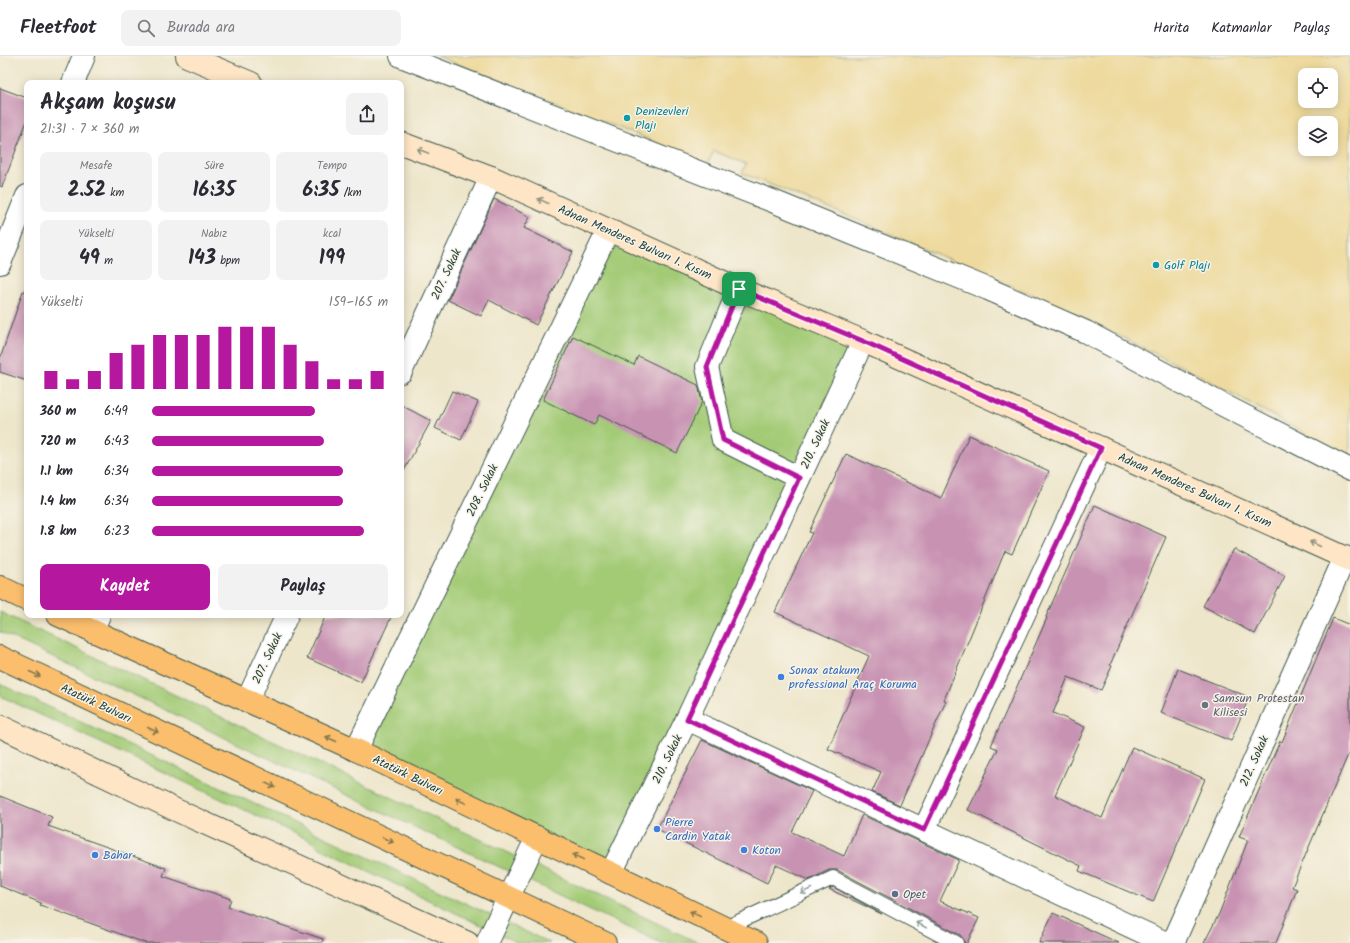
<!DOCTYPE html>
<html lang="tr">
<meta charset="utf-8">
<style>
body{margin:0;font-family:Kalam,sans-serif;background:#f2f2f3;color:#2b2b33;height:100vh;display:flex;flex-direction:column;font-size:15px;white-space:nowrap}
*{box-sizing:border-box;margin:0}
p{font-size:13px;color:#7c7c81}
.icon{flex:none;width:22px;height:22px;fill:none;stroke:currentColor;stroke-width:2;stroke-linecap:round;stroke-linejoin:round}
.map{position:relative;flex:1;overflow:hidden}
.panel{position:absolute;left:24px;top:24px;width:380px;height:538px;display:flex;flex-direction:column;background:#fff;border-radius:8px;box-shadow:0 2px 10px #0003}
.panel>*{flex:none}
.tools{position:absolute;left:1298px;top:12px;display:grid;gap:8px}
.tools a{display:grid;place-items:center;width:40px;height:40px;border-radius:8px;background:#fff;box-shadow:0 2px 10px #0003;font-size:20px}
.pin{position:absolute;display:grid;place-items:center;width:34px;height:34px;color:#fff;margin:-17px;border-radius:8px;box-shadow:0 2px 6px #0006}
.round{display:grid;place-items:center;flex:none;width:42px;height:42px;border-radius:8px;background:#f2f2f3}
.head{display:flex;align-items:center;justify-content:space-between;height:68px;padding:0 16px}
h1{font-size:22px;font-weight:800;line-height:30px}
.metrics{display:grid;grid-template-columns:repeat(3,1fr);gap:6px;height:68px;padding:4px 16px}
.metrics div{display:grid;align-content:center;border-radius:8px;background:#f2f2f3;text-align:center}
.metrics b{font-size:20px;font-weight:800}
.metrics small{font-size:11px;font-weight:400}
.metrics p{font-size:11px}
.chart{height:112px;padding:8px 16px}
.chart p{display:flex;justify-content:space-between}
.chart svg{width:100%;height:72px;margin-top:4px;stroke:#b5179e;stroke-width:6}
.action{display:flex;gap:8px;margin-top:auto;padding:8px 16px}
.action a{flex:1;height:46px;border-radius:8px;background:#b5179e;color:#fff;font-size:16px;font-weight:800;line-height:46px;text-align:center}
.action a+a{background:#f2f2f3;color:#2b2b33}
ul{padding:0 16px;list-style:none;font-size:13px}
li{display:grid;grid-template-columns:64px 48px 1fr;align-items:center;height:30px}
li i{height:10px;border-radius:5px;background:#b5179e}
header{display:flex;align-items:center;gap:24px;box-sizing:border-box;height:56px;padding:0 20px;background:#fff;border-bottom:1px solid #e1e1e2}
header strong{font-size:19px}
nav{display:flex;gap:22px;margin-inline-start:auto;font-size:14px}
.search{width:280px;height:36px;background:#f2f2f3;display:flex;align-items:center;gap:10px;box-sizing:border-box;padding:0 14px;border-radius:8px;color:#7c7c81;font-size:15px}
.map>svg:first-child{display:block}
</style>
<header>
<strong>Fleetfoot</strong>
<div class="search"><svg class="icon" aria-label="search" viewBox="0 0 24 24"><circle cx="10" cy="10" r="6"/><path d="M15 15l6 6"/></svg>Burada ara</div>
<nav><a>Harita</a><a>Katmanlar</a><a>Paylaş</a></nav>
</header>
<div class="map">
<svg width="1350" height="887" viewBox="0 0 1350 887">
<rect width="100%" height="100%" fill="#f7f3e8"/>
<filter id="ink" filterUnits="userSpaceOnUse"><feTurbulence type="fractalNoise" baseFrequency=".025" numOctaves="2"/><feDisplacementMap in="SourceGraphic" scale="8" xChannelSelector="R" yChannelSelector="G"/><feConvolveMatrix kernelMatrix="1 2 1 2 8 2 1 2 1" color-interpolation-filters="sRGB"/></filter>
<filter id="wash" filterUnits="userSpaceOnUse"><feTurbulence type="fractalNoise" baseFrequency=".012" numOctaves="4" result="noise"/><feDisplacementMap in="SourceGraphic" scale="16" xChannelSelector="R" yChannelSelector="G"/><feGaussianBlur stdDeviation="0.9" result="paint"/><feColorMatrix in="noise" values="0 0 0 0 0 0 0 0 0 0 0 0 0 0 0 0 0 1.4 0 .05"/><feComposite in="paint" operator="in"/></filter>
<g filter="url(#wash)">
<rect width="100%" height="100%" fill="#eee6cb"/>
<g fill="#a3cb76" stroke="#618455">
<path d="M608 175 863 285 611 817 356 694Z"/>
<path d="M0 556 699 887H661L0 576Z"/>
<path d="M0 628 550 887H518L320 792 311 785 0 640Z"/>
</g>
<path fill="#eeda9e" stroke="#868c69" fill-rule="evenodd" d="M437 0H1350V402L1195 317 1063 252 860 165 742 117 746 108 714 95 707 109 653 85ZM1305 19H1331V45H1305ZM1305 67H1331V93H1305Z"/>
<g id="blocks">
<g fill="#c892b2">
<path d="M0 32 27 42V65L2 131 0 130Z"/>
<path d="M494 143 530 161 524 172 573 196 536 269 489 244 481 260 448 244Z"/>
<path d="M23 235 27 236V325L0 316V303Z"/>
<path d="M573 280 634 309 638 300 698 329 702 346 677 397 599 359 594 369 543 344Z"/>
<path d="M452 335 478 346 461 384 435 372Z"/>
<path d="M401 349 431 365 401 420Z"/>
<path d="M969 379 1049 415 1012 498 1005 495 944 644 946 645 900 749 872 736 881 716 828 693 869 600 775 556 812 477 809 476 846 398 941 442Z"/>
<path d="M1095 449 1166 481 1110 609 1112 610 1101 634 1068 621 1053 657 1085 671 1055 739 1102 762 1132 691 1205 723 1153 846 1079 815 1081 810 968 754 998 693 991 690 1047 562 1046 561Z"/>
<path d="M1234 493 1285 520 1255 578 1203 550Z"/>
<path d="M326 559H392L361 626 307 602Z"/>
<path d="M1333 562 1350 569V694L1292 831 1297 833 1276 887H1204L1219 858 1248 784 1239 781 1280 685 1282 686Z"/>
<path d="M1178 613 1249 641 1231 685 1161 657Z"/>
<path d="M702 684 812 735 792 776 844 800 862 759 959 804 940 845 979 862 967 887H964L963 883 960 879 837 814H829L809 824 776 809 767 827 657 773Z"/>
<path d="M0 740 52 761 48 770 166 812 163 820 231 843 228 851 323 883 322 887H145L40 849 41 847 0 830Z"/>
<path d="M833 831 882 858 829 833Z"/>
<path d="M1053 857 1119 887H1039Z"/>
</g>
</g>
</g>
<g filter="url(#ink)">
<use href="#blocks" fill-opacity="0" stroke="#3e564b" stroke-width="1"/>
<g fill="none" stroke-linecap="round" stroke-linejoin="round">
<defs>
<path id="service" d="M725 872 833 822 956 887"/>
<g id="pedestrian">
<path d="M401 0 775 146 988 233 1086 276 1225 350 1350 414"/>
<path d="M739 233 707 311 723 384 799 422"/>
<path d="M487 887 537 781"/>
</g>
<g id="minor">
<path d="M73 27 84 0"/>
<path d="M0 207 27 140"/>
<path d="M401 316 491 121"/>
<path d="M92 575 99 559"/>
<path d="M247 645 287 559"/>
<path d="M687 663 1166 887"/>
<path d="M356 694 608 175"/>
<path d="M924 774 1101 392"/>
<path d="M611 817 687 663 863 285"/>
<path d="M1173 887 1345 501"/>
</g>
<g id="secondary">
<path d="M187 0 251 27"/>
<path d="M401 87 491 121 739 233 863 285 1350 504"/>
<path d="M0 670 178 755 468 887"/>
</g>
<g id="trunk">
<path d="M0 531 27 544"/>
<path d="M58 559 356 694 756 887"/>
<path d="M0 601 605 887"/>
</g>
</defs>
<use href="#service" stroke="#3e564b" stroke-width="16"/>
<use href="#pedestrian" stroke="#3e564b" stroke-width="24"/>
<use href="#minor" stroke="#3e564b" stroke-width="24"/>
<use href="#secondary" stroke="#3e564b" stroke-width="24"/>
<use href="#trunk" stroke="#3e564b" stroke-width="24"/>
<use href="#service" stroke="#fff" stroke-width="14"/>
<use href="#pedestrian" stroke="#fff" stroke-width="22"/>
<use href="#minor" stroke="#fff" stroke-width="22"/>
<use href="#secondary" stroke="#fde5c5" stroke-width="22"/>
<use href="#trunk" stroke="#fabe6d" stroke-width="22"/>
</g>
<defs><path id="oneway-shaft" d="M-6 0H5M1.5-3L5.5 0L1.5 3" fill="none" stroke-width="1.6" stroke-linecap="round" stroke-linejoin="round"/></defs>
<g stroke="#8e917c">
<use href="#oneway-shaft" transform="translate(423 95) rotate(-159)"/>
<use href="#oneway-shaft" transform="translate(543 145) rotate(-155)"/>
<use href="#oneway-shaft" transform="translate(1315 488) rotate(-156)"/>
</g>
<g stroke="#82774e">
<use href="#oneway-shaft" transform="translate(35 618) rotate(25)"/>
<use href="#oneway-shaft" transform="translate(153 674) rotate(25)"/>
<use href="#oneway-shaft" transform="translate(331 683) rotate(-156)"/>
<use href="#oneway-shaft" transform="translate(270 729) rotate(25)"/>
<use href="#oneway-shaft" transform="translate(461 745) rotate(-154)"/>
<use href="#oneway-shaft" transform="translate(388 784) rotate(25)"/>
<use href="#oneway-shaft" transform="translate(578 801) rotate(-154)"/>
<use href="#oneway-shaft" transform="translate(695 858) rotate(-154)"/>
</g>
<g stroke="#8f9e9a">
<use href="#oneway-shaft" transform="translate(806 835) rotate(155)"/>
<use href="#oneway-shaft" transform="translate(921 869) rotate(-152)"/>
</g>
</g>
<g fill="none" stroke-linecap="round" stroke-linejoin="round" filter="url(#ink)">
<defs>
<path id="route" d="M739 233 863 285 1101 392 924 774 687 663 799 422 723 384 707 311Z"/>
</defs>
<use href="#route" stroke="#fff" stroke-width="8"/>
<use href="#route" stroke="#b5179e" stroke-width="5"/>
</g>
<g fill="#0f9aa8" stroke="#f7f3e8" stroke-width="1.5">
<circle cx="627" cy="62" r="4"/>
<circle cx="1156" cy="209" r="4"/>
</g>
<g fill="#3f7fe0" stroke="#f7f3e8" stroke-width="1.5">
<circle cx="781" cy="621" r="4"/>
<circle cx="657" cy="773" r="4"/>
<circle cx="744" cy="794" r="4"/>
<circle cx="95" cy="799" r="4"/>
</g>
<circle fill="#6b7280" stroke="#f7f3e8" stroke-width="1.5" cx="1205" cy="649" r="4"/>
<circle fill="#5c6f8a" stroke="#f7f3e8" stroke-width="1.5" cx="895" cy="838" r="4"/>
<g text-anchor="middle" stroke-width="3" stroke-linejoin="round" paint-order="stroke">
<g font-size="12" fill="#0d838f" stroke="#f7f3e8" text-anchor="start">
<text x="635" y="59">Denizevleri<tspan x="635" dy="14">Plajı</tspan></text>
<text x="1164" y="213">Golf Plajı</text>
</g>
<g font-size="12" fill="#1f3d34" stroke="#f7f3e8">
<text transform="translate(635 186) rotate(24)" y="4">Adnan Menderes Bulvarı 1. Kısım</text>
<text transform="translate(446 218) rotate(-65)" y="4">207. Sokak</text>
<text transform="translate(815 388) rotate(-65)" y="4">210. Sokak</text>
<text transform="translate(482 434) rotate(-64)" y="4">208. Sokak</text>
<text transform="translate(1195 434) rotate(24)" y="4">Adnan Menderes Bulvarı 1. Kısım</text>
<text transform="translate(267 602) rotate(-65)" y="4">207. Sokak</text>
<text transform="translate(96 647) rotate(25)" y="4">Atatürk Bulvarı</text>
<text transform="translate(667 703) rotate(-64)" y="4">210. Sokak</text>
<text transform="translate(1254 705) rotate(-66)" y="4">212. Sokak</text>
<text transform="translate(408 719) rotate(26)" y="4">Atatürk Bulvarı</text>
</g>
<g font-size="12" fill="#366cbe" stroke="#f7f3e8" text-anchor="start">
<text x="789" y="618">Sonax atakum<tspan x="789" dy="14">professional Araç Koruma</tspan></text>
<text x="665" y="770">Pierre<tspan x="665" dy="14">Cardin Yatak</tspan></text>
<text x="752" y="798">Koton</text>
<text x="103" y="803">Bahar</text>
</g>
<g font-size="12" fill="#5b616d" stroke="#f7f3e8" text-anchor="start">
<text x="1213" y="646">Samsun Protestan<tspan x="1213" dy="14">Kilisesi</tspan></text>
</g>
<g font-size="12" fill="#4e5e75" stroke="#f7f3e8" text-anchor="start">
<text x="903" y="842">Opet</text>
</g>
</g>
</svg>
<div class="tools">
<a><svg class="icon" aria-label="locate" viewBox="0 0 24 24"><circle cx="12" cy="12" r="6"/><path d="M12 2v4M12 18v4M2 12h4M18 12h4"/></svg></a>
<a><svg class="icon" aria-label="layers" viewBox="0 0 24 24"><path d="M12 4l9 5-9 5-9-5zM3 14l9 5 9-5"/></svg></a>
</div>
<div class="pin" style="left:739px;top:233px;background:#1e9e55"><svg class="icon" aria-label="arrive" viewBox="0 0 24 24"><path d="M6 21V4h12l-3 4 3 4H6"/></svg></div>
<section class="panel">
<div class="head"><div><h1>Akşam koşusu</h1><p>21:31 · 7 × 360 m</p></div><a class="round"><svg class="icon" aria-label="share" viewBox="0 0 24 24"><path d="M12 15V3M7 8l5-5 5 5M5 13v7h14v-7"/></svg></a></div>
<div class="metrics">
<div><p>Mesafe</p><b>2.52<small> km</small></b></div>
<div><p>Süre</p><b>16:35</b></div>
<div><p>Tempo</p><b>6:35<small> /km</small></b></div>
</div>
<div class="metrics">
<div><p>Yükselti</p><b>49<small> m</small></b></div>
<div><p>Nabız</p><b>143<small> bpm</small></b></div>
<div><p>kcal</p><b>199</b></div>
</div>
<div class="chart"><p><span>Yükselti</span>159–165 m</p>
<svg viewBox="0 0 160 44" preserveAspectRatio="none"><path d="M5 44V33M15 44V38M25 44V33M35 44V22M45 44V17M55 44V11M65 44V11M75 44V11M85 44V6M95 44V6M105 44V6M115 44V17M125 44V27M135 44V38M145 44V38M155 44V33"/></svg>
</div>
<ul>
<li><b>360 m</b>6:49<i style="width:69%"></i></li>
<li><b>720 m</b>6:43<i style="width:73%"></i></li>
<li><b>1.1 km</b>6:34<i style="width:81%"></i></li>
<li><b>1.4 km</b>6:34<i style="width:81%"></i></li>
<li><b>1.8 km</b>6:23<i style="width:90%"></i></li>
</ul>
<div class="action"><a>Kaydet</a><a>Paylaş</a></div>
</section>
</div>
